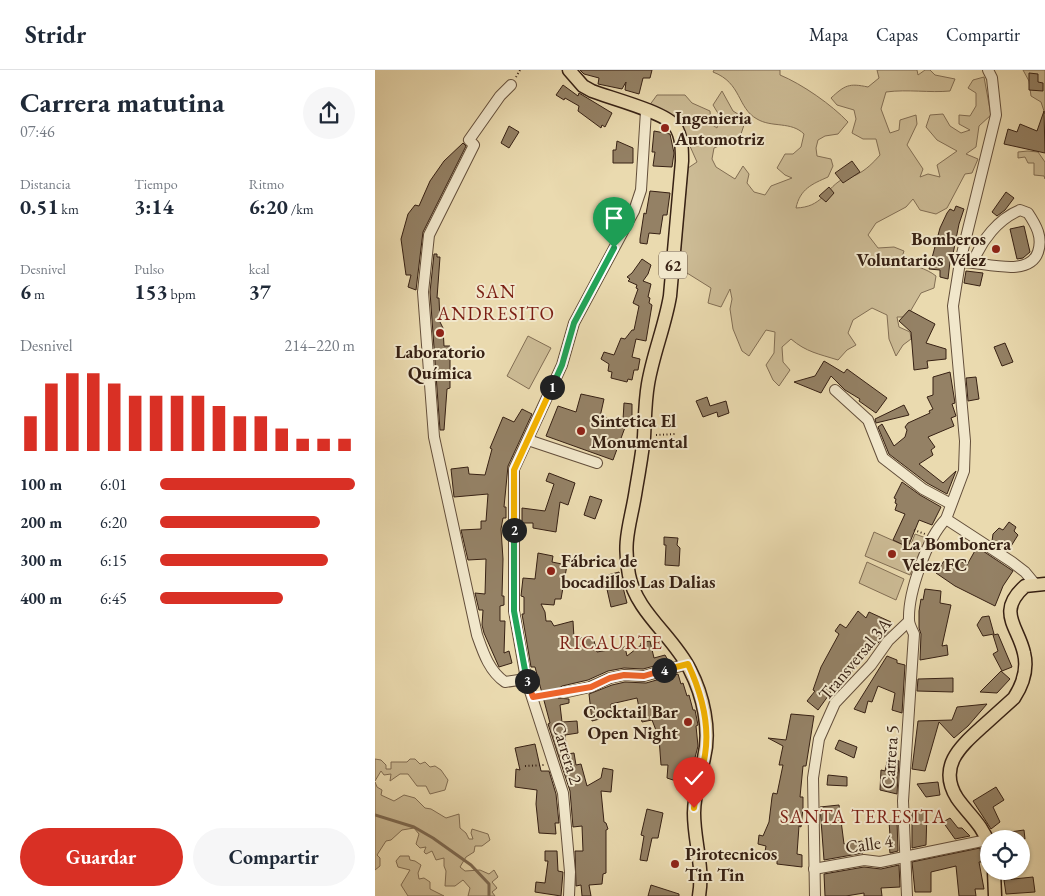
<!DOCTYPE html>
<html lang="es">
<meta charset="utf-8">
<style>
body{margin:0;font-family:"EB Garamond",serif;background:#f6f6f7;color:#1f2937;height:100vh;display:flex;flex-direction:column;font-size:19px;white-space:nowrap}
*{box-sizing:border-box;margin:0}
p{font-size:16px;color:#747a83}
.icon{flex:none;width:28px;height:28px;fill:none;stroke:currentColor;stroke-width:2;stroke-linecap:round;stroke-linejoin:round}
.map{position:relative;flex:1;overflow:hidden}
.details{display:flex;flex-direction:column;background:#fff;width:375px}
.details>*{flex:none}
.tools{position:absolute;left:605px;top:760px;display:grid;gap:10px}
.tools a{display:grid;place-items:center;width:50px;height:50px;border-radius:50%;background:#fff;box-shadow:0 1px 4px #0004;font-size:25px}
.pin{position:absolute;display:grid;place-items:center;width:42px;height:42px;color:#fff;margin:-51px -21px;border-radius:50% 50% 50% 0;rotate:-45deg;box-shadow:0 0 5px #0007}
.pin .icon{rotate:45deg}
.km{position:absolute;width:25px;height:25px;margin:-12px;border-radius:50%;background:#222;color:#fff;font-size:14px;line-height:25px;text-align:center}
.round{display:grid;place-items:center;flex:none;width:52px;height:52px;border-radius:26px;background:#f6f6f7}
.overview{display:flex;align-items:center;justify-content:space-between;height:85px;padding:0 20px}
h1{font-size:28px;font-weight:700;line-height:38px}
.figures{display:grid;grid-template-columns:repeat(3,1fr);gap:8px;height:85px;padding:5px 20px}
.figures div{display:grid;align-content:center}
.figures b{font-size:21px;font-weight:700}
.figures small{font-size:14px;font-weight:400}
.figures p{font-size:14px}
.chart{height:140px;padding:10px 20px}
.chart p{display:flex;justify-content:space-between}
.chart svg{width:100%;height:90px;margin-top:5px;stroke:#d93025;stroke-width:6}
.action{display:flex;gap:10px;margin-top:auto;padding:10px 20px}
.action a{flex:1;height:58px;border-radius:30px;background:#d93025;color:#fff;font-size:20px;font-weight:700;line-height:58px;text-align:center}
.action a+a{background:#f6f6f7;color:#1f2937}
ul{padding:0 20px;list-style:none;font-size:16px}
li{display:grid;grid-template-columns:80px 60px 1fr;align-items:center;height:38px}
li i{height:12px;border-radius:6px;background:#d93025}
header{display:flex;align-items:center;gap:30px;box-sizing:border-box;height:70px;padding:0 25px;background:#fff;border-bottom:1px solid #e0e1e3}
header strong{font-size:24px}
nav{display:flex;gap:28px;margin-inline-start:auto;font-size:18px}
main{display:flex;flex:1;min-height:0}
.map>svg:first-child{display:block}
</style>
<header>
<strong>Stridr</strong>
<nav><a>Mapa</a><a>Capas</a><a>Compartir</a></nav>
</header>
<main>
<section class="details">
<div class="overview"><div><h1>Carrera matutina</h1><p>07:46</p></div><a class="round"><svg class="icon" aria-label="share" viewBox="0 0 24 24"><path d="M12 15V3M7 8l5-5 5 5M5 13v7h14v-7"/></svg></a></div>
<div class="figures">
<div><p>Distancia</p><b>0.51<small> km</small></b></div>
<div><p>Tiempo</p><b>3:14</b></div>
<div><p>Ritmo</p><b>6:20<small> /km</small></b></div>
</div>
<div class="figures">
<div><p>Desnivel</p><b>6<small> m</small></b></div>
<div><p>Pulso</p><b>153<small> bpm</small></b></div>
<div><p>kcal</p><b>37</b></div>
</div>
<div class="chart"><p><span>Desnivel</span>214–220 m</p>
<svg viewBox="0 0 160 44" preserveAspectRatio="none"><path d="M5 44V27M15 44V11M25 44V6M35 44V6M45 44V11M55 44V17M65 44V17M75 44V17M85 44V17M95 44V22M105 44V27M115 44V27M125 44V33M135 44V38M145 44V38M155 44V38"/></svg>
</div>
<ul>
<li><b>100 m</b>6:01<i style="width:100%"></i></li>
<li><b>200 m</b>6:20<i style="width:82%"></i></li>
<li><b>300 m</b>6:15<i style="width:86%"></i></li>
<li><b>400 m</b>6:45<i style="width:63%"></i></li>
</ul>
<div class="action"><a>Guardar</a><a>Compartir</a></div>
</section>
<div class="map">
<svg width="670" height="826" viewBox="0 0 670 826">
<rect width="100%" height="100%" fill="#eadaaf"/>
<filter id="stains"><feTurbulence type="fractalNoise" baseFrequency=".004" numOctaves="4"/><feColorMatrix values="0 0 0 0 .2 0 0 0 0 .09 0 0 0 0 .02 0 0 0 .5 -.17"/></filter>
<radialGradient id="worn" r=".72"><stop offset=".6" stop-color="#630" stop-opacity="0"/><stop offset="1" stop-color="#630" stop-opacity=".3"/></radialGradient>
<g fill="#ccbb95" stroke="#826e54">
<path d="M339 0H405V5C427 14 457 35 473 52L463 64 450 66 443 70 441 78 442 86 456 89 458 96 453 107C437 114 425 119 421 138 447 137 449 121 466 110 471 107 477 107 481 105 491 100 498 93 505 85L501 69H488L477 63 481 49 479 40 462 35 456 28C470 15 474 13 493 17L504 8 502 0H542L543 5 550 0H555L560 5 580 9 575 21C554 23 533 19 511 22L506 39 515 63 524 60 525 50 541 45 542 54 532 75 548 99 545 107 553 104 565 107 562 95 582 81 562 70 551 57 555 45 568 44 575 56 586 63 595 60 584 54V45L595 46 601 36V23L593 18 598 10 609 7 616 45 604 56 601 77 591 84 603 89 597 103 590 104 572 138 561 144 545 140 538 129 531 137 501 153 493 165 503 178 519 177 529 181 526 190C538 196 551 198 561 206L559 218 546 223 532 247H522L524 257 535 262 536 269 528 275 521 286 514 269 512 245 497 238 478 250 473 263 481 275 472 280 463 290C444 284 431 282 416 269L407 277 408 292 415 300 404 316 398 310 391 295 399 283 400 262 391 260 374 286 367 281 358 259 355 239 357 229 355 219 346 237 333 233 336 218 304 198 313 98 322 92 310 65 298 46 274 36 282 25H310L317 33 335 41 336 54 342 58 344 45 338 35 347 21 358 41 371 49 365 67 339 78 337 89 341 97 360 109 368 96 374 104 372 113 379 122 390 125 396 116 417 108 410 105 402 98 410 84H418L426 77 429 64C416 51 397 58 382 49 362 38 367 13 338 2Z"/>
<path d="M648 0H670V44L666 32 656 26 654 11Z"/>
<path d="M653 81 663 82 670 92V109L669 106 659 105V93H653L650 87 643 88V82Z"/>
<path d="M153 266 176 278 154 319 132 306Z"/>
<path d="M499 462 537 479 538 476 536 474 540 464 551 468 535 505 490 486Z"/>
<path d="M492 492 529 509 521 530 484 513Z"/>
<path d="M0 689 6 690 11 695V699H16V692H32L35 689H40L45 694 50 692 55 697 60 696 66 700 73 710 70 720 55 724 51 716H42L33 704H25L15 711 16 704 9 705 6 701 0 711Z"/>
<path d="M0 712 2 717 7 720 6 725 19 731 29 725 40 728 50 738 56 739 71 748 84 744 85 758 91 763 94 769H98L96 763 97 759 113 764 115 770 107 776H100L99 782 91 787 85 797 90 801 105 800 114 804 119 800 123 807 117 812 122 818 117 822 120 826H93L95 818 88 810 80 816H70L71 801 69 796V788L61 790 57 781 51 784 49 782 51 777 45 778 41 774 44 764 39 758 27 760 16 770 11 771 2 785 5 788V796L0 800Z"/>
<path d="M25 786H34L35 790 40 791 46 795 43 803 44 809 49 808 55 812V819L69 826H33L26 815 35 800 23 797 21 791Z"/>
</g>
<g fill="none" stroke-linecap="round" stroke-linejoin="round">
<path stroke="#7e6a51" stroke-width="3" d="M0 745 39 757 58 768 96 795 114 814V826"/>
</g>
<g fill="#948165" stroke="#372114">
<path d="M205 0H277L275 8H268L264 24 250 20 251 12 247 19 223 14 224 8 209 4Z"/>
<path d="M654 3 663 4V12L668 13V21L654 20Z"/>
<path d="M188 15 203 26 204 23 237 43 230 57 227 55 226 58 203 41 204 36 190 28 189 30 181 25Z"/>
<path d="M669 41 670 83 629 74 633 59 642 62 645 54 662 61Z"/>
<path d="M134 56 144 62 134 78 126 73Z"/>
<path d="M279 61 295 64 299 83 297 97 278 96 280 82H277Z"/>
<path d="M242 71 258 78V93H238V80H241Z"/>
<path d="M88 73 91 76 48 162 41 220 33 217 36 205H31L26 169 33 144 40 135 44 136 55 111 69 91Z"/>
<path d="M477 91 485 102 468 113 460 103Z"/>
<path d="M454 117 459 123 451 132 444 126Z"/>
<path d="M275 121 295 123 292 145H288L285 164 274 163 272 174 265 173V169L269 143 271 144Z"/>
<path d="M631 122 639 128 630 140 622 146 617 142Z"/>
<path d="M581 136 589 139 584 154 578 184 576 183 573 209 565 207V200L554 199 565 158 572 143 575 139 579 141Z"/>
<path d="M649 156 655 182 648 188 642 189 635 159Z"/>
<path d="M59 184H62V187H65L62 228H64L65 252 68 258 69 276H75V318L72 319 69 360H65L55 222Z"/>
<path d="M267 189 276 195 273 204 268 211 276 214 273 227 275 228 274 233 277 235 271 271 261 269 257 287 265 289 263 300H259L257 310 253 309 252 312 236 308 237 302 233 301 234 294 226 289 229 282 239 285 246 268 250 269 257 260H259L264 236 258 233 263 219 261 218 262 215 253 211 255 209 252 207 257 203Z"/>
<path d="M591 201 608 203 605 216 589 213Z"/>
<path d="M534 240 560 254 551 273 571 279V289L552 291 553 298 539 300 536 262 524 251Z"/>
<path d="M630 273 638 292 627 296 619 277Z"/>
<path d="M449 291 469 303 472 299 512 328 501 343 484 331 485 329 470 320 456 306 446 323 419 312 440 306Z"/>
<path d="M575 302 580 333 577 334 581 346 576 348 579 356 553 367 560 377 556 380 558 385 544 394 568 413 581 401 572 424 552 413 514 384 503 357 507 354 519 376 530 367 532 360 530 357 533 353 555 343 554 341 558 339 552 327 558 325V307Z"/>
<path d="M601 307 604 329 593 331 591 308Z"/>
<path d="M206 324 229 329 225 347 252 352 238 390 171 366 183 336 201 342Z"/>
<path d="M332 327 335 336 351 331 354 343 343 347 342 342 328 347 321 331Z"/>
<path d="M249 333 257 334V350H248Z"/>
<path d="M529 335 534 345 501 353 500 349Z"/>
<path d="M147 339 157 344 133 396 129 437H131V448H128L126 459 128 489 127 526H129V535L125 536V551H130L129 583 134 581 137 593 124 597 109 563 107 555 108 540H104L100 523 110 524 111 489 93 490 86 460 106 459V451H111L113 424 79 427 76 399 93 397 94 404 110 405 117 379 115 378 128 347 139 352Z"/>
<path d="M174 403 200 413 193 435 185 432 181 462 158 458V453H147V438L170 441 179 414 171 411Z"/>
<path d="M527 412 545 425 566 437 557 455 544 450 533 477 518 470 530 444 520 440 522 434 520 433 521 429 519 428Z"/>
<path d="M215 426 227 430 220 449 209 445Z"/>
<path d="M634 452 641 457 639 461 643 465 633 481 617 471 618 464 624 458 628 460Z"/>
<path d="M289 467 303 468 302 475 305 478 304 496 290 495 291 475H289Z"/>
<path d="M602 477 638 501 628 516 620 536 580 516 561 503 569 491 579 497 584 490 592 495Z"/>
<path d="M163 483 178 486 177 492 192 495 186 529H180L179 535 166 534 170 542 171 551H176L179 556 198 551 199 568 218 567 222 582 250 577 252 586 266 575V573L275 571 279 588 290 585 294 592 268 599 249 598 233 601 213 610 187 616 182 620 183 628 194 629V633L185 635 187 652 202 651 203 663 190 665 192 684 199 683 201 695 206 694 212 716 226 708 228 698 238 700 236 722 226 721 229 752 231 753 233 759 231 760V803L228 804 227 814 214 815 216 826H207L206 815 201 816 200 781H208L207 756 198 757 195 721 173 654 175 653 160 597H156L147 544H149V527L146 526 148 508 160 509Z"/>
<path d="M244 502 252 533 236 537 229 506Z"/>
<path d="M550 519 566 521 565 533 576 535 567 576 572 575 573 585 545 590 546 564 544 558V541L546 529 548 530Z"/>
<path d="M483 541 491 548 494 542 516 552 513 562 471 608 463 617 461 615 443 640 432 631 440 621 438 620 446 597 464 564 460 561 465 554 471 558Z"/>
<path d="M614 546 619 564 608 566 602 555 607 547Z"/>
<path d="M623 564 637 597 627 601 618 584 623 581 618 565Z"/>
<path d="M512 586 522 590V593L530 595 527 643 517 640 520 623 503 616 497 632 493 631 490 643 479 639Z"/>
<path d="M626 601 635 609 622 623 605 622Z"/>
<path d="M303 604 306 614 308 613 312 626 314 625 318 640H320L323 655 321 656 323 676 314 711 298 710 292 708 293 695H286L284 668 277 650 267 652 262 628 236 634V646L217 651 214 624 237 615 250 612 271 613Z"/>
<path d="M578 608V622L542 621 543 609Z"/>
<path d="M612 634 593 656 579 668 564 652 550 701 537 699 543 651 577 650 582 637Z"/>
<path d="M416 644 439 646 431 696H428L425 727H428V738L426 757 424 756 422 784 427 785V797L402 794V789L389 787 391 776 383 774 384 765 388 766 394 752 397 727 398 723 402 724 408 695H404L408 676 393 668 411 670Z"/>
<path d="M464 670 482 677 479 688 460 679Z"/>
<path d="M160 674 166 701H174L181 724 184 753H180L181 764 164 763 161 734 162 720 140 717 141 699 145 700 140 678Z"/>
<path d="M513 688 524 691 522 724 505 720 506 700 510 701Z"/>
<path d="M453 705 472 707V716L452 715Z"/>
<path d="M563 712 565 725 551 727 542 714Z"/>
<path d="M621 717 629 730 618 737 625 752 616 759 598 731Z"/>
<path d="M464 735 469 774 487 771 488 783 449 790 445 737Z"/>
<path d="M272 739 288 743 283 768H277L272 791 265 790 269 766 266 765Z"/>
<path d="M552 742 551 775 537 778V743Z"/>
<path d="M575 748 583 758H587L595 766 580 769 568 752Z"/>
<path d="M514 751H522L523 781 515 783 513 766H515Z"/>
<path d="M649 760 650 769H621V764Z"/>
<path d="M605 778 607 792H604L609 819H600L601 826H584L581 796 556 802V822H540L537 792Z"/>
<path d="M170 781H182L183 801 188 802 186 826 160 822 161 812 170 813 173 791H170Z"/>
<path d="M524 795 525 817 506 818 507 826H489V823L471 826H450L449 804 489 797 506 799Z"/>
<path d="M658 807 660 822 631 824 629 810Z"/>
<path d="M276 815 304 824V826H273Z"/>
</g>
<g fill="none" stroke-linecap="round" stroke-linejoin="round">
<defs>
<g id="minor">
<path d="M136 15 125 26 94 70 99 75 54 165 48 222 59 367 102 565C108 582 114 601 130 612L151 609"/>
<path d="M585 192C606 191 654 209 663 182 668 167 661 155 653 143L645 140C623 149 607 170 598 192"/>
<path d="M460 320 493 350 508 388 548 419 576 434"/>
<path d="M153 370 222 393"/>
<path d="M571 449 637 492 650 502 660 514"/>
<path d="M188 623 215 617 235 608 249 605 269 606 313 594"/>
<path d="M439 799 489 790 505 792 612 770"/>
<path d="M194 826 195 802 188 723 151 609 139 541V399L187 295 199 253 259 141 266 120 271 41"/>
<path d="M440 826 438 708 444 669 460 633 496 595 513 571 534 551"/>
<path d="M532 826 528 731 539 564C537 560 534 554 534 550 533 523 552 468 571 449L589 401 590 371 578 236 585 192 621 45 617 8 613 0"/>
</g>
<g id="major">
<path d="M194 0 208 16 217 21C235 28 290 42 300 56 307 66 307 80 307 91L295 226C290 256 278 284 273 314 270 331 270 349 269 367 267 384 264 402 261 419 256 453 247 469 254 505 261 542 299 567 315 600 328 625 336 660 329 688 325 707 319 724 319 743 319 772 329 796 324 826"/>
<path d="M614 775C608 755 593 744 582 728 562 696 586 676 608 656 618 647 629 637 639 628 648 614 653 599 649 583 643 556 621 542 650 516L670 514"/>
<path d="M619 801 620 826"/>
</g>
</defs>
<use href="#minor" stroke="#644f3b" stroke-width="12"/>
<use href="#major" stroke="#372114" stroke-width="15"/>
<g stroke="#372114" stroke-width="2" stroke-dasharray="1 2.5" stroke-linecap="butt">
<path d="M141 7 145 0"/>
<path d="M243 357 245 352 259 355"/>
<path d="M281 365 300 364"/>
<path d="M539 460 550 464"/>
<path d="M167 626 177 625"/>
<path d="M150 696 169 695"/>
</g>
<use href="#minor" stroke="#f1e7cb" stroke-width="10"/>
<use href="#major" stroke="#eadaaf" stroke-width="12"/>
</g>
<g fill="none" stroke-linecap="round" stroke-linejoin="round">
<defs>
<path id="split-1" d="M177 317 187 295 199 253 239 178"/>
<path id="split-2" d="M139 460V400L177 317"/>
<path id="split-3" d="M139 460V541L152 611"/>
<path id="split-4" d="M152 611 158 627 216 617 235 608 249 605 269 606 289 600"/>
<path id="split-5" d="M289 600 313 594C326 622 335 654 330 685 327 703 321 720 319 738"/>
</defs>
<use href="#split-1" stroke="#fff" stroke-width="10"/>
<use href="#split-2" stroke="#fff" stroke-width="10"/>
<use href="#split-3" stroke="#fff" stroke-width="10"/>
<use href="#split-4" stroke="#fff" stroke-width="10"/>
<use href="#split-5" stroke="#fff" stroke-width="10"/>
<use href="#split-1" stroke="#22a559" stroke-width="6"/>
<use href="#split-2" stroke="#f5b400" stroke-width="6"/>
<use href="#split-3" stroke="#22a559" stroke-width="6"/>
<use href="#split-4" stroke="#f0652b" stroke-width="6"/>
<use href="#split-5" stroke="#f5b400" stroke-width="6"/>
</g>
<g fill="#8f2418" stroke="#f1e7cb" stroke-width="2">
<circle cx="290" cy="58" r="5"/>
<circle cx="621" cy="179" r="5"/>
<circle cx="65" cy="263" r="5"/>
<circle cx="206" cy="361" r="5"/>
<circle cx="517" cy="484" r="5"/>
<circle cx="176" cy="501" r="5"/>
<circle cx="313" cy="652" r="5"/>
<circle cx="300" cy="794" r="5"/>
</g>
<g text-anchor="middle" stroke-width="4" stroke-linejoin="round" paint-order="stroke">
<rect fill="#f1e7cb" stroke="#6f5c4b" stroke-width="1" x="284" y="181.5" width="28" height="27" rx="4"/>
<g font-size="16" font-weight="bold" fill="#372114">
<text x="298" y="201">62</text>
</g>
<g font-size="18" font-weight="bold" fill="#372114" stroke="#f1e7cb" text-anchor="start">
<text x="300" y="54">Ingenieria<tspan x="300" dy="21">Automotriz</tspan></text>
<text x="611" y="175" text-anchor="end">Bomberos<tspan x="611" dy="21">Voluntarios Vélez</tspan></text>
<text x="65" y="288" text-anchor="middle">Laboratorio<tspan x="65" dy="21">Química</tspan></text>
<text x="216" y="357">Sintetica El<tspan x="216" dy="21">Monumental</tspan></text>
<text x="527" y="480">La Bombonera<tspan x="527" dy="21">Velez FC</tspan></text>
<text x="186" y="497">Fábrica de<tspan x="186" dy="21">bocadillos Las Dalias</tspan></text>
<text x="303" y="648" text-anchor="end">Cocktail Bar<tspan x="303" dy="21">Open Night</tspan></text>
<text x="310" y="790">Pirotecnicos<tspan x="310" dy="21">Tin Tin</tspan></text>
</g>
<g font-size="18" fill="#372114" stroke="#f1e7cb">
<text transform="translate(480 589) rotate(-50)" y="6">Transversal 3A</text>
<text transform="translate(192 683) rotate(73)" y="6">Carrera 2</text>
<text transform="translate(515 687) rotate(-86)" y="6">Carrera 5</text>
<text transform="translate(494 774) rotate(-8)" y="6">Calle 4</text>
</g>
<g font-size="19" letter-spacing="1" fill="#7a1f14" stroke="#f1e7cb">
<text x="121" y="228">SAN<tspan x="121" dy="22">ANDRESITO</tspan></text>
<text x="236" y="579">RICAURTE</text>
<text x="488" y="753">SANTA TERESITA</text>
</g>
</g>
<rect width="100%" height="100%" filter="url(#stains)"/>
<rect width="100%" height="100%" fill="url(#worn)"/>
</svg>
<div class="tools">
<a><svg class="icon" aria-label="locate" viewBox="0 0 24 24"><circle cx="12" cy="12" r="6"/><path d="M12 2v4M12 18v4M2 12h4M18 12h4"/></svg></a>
</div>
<div class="pin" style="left:239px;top:178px;background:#1e9e55"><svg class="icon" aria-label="arrive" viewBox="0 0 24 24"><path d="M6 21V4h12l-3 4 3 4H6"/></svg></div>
<div class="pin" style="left:319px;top:738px;background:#d93025"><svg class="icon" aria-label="check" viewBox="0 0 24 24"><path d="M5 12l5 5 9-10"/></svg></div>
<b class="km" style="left:177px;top:317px">1</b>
<b class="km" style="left:139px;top:460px">2</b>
<b class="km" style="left:152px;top:611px">3</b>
<b class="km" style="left:289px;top:600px">4</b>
</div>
</main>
